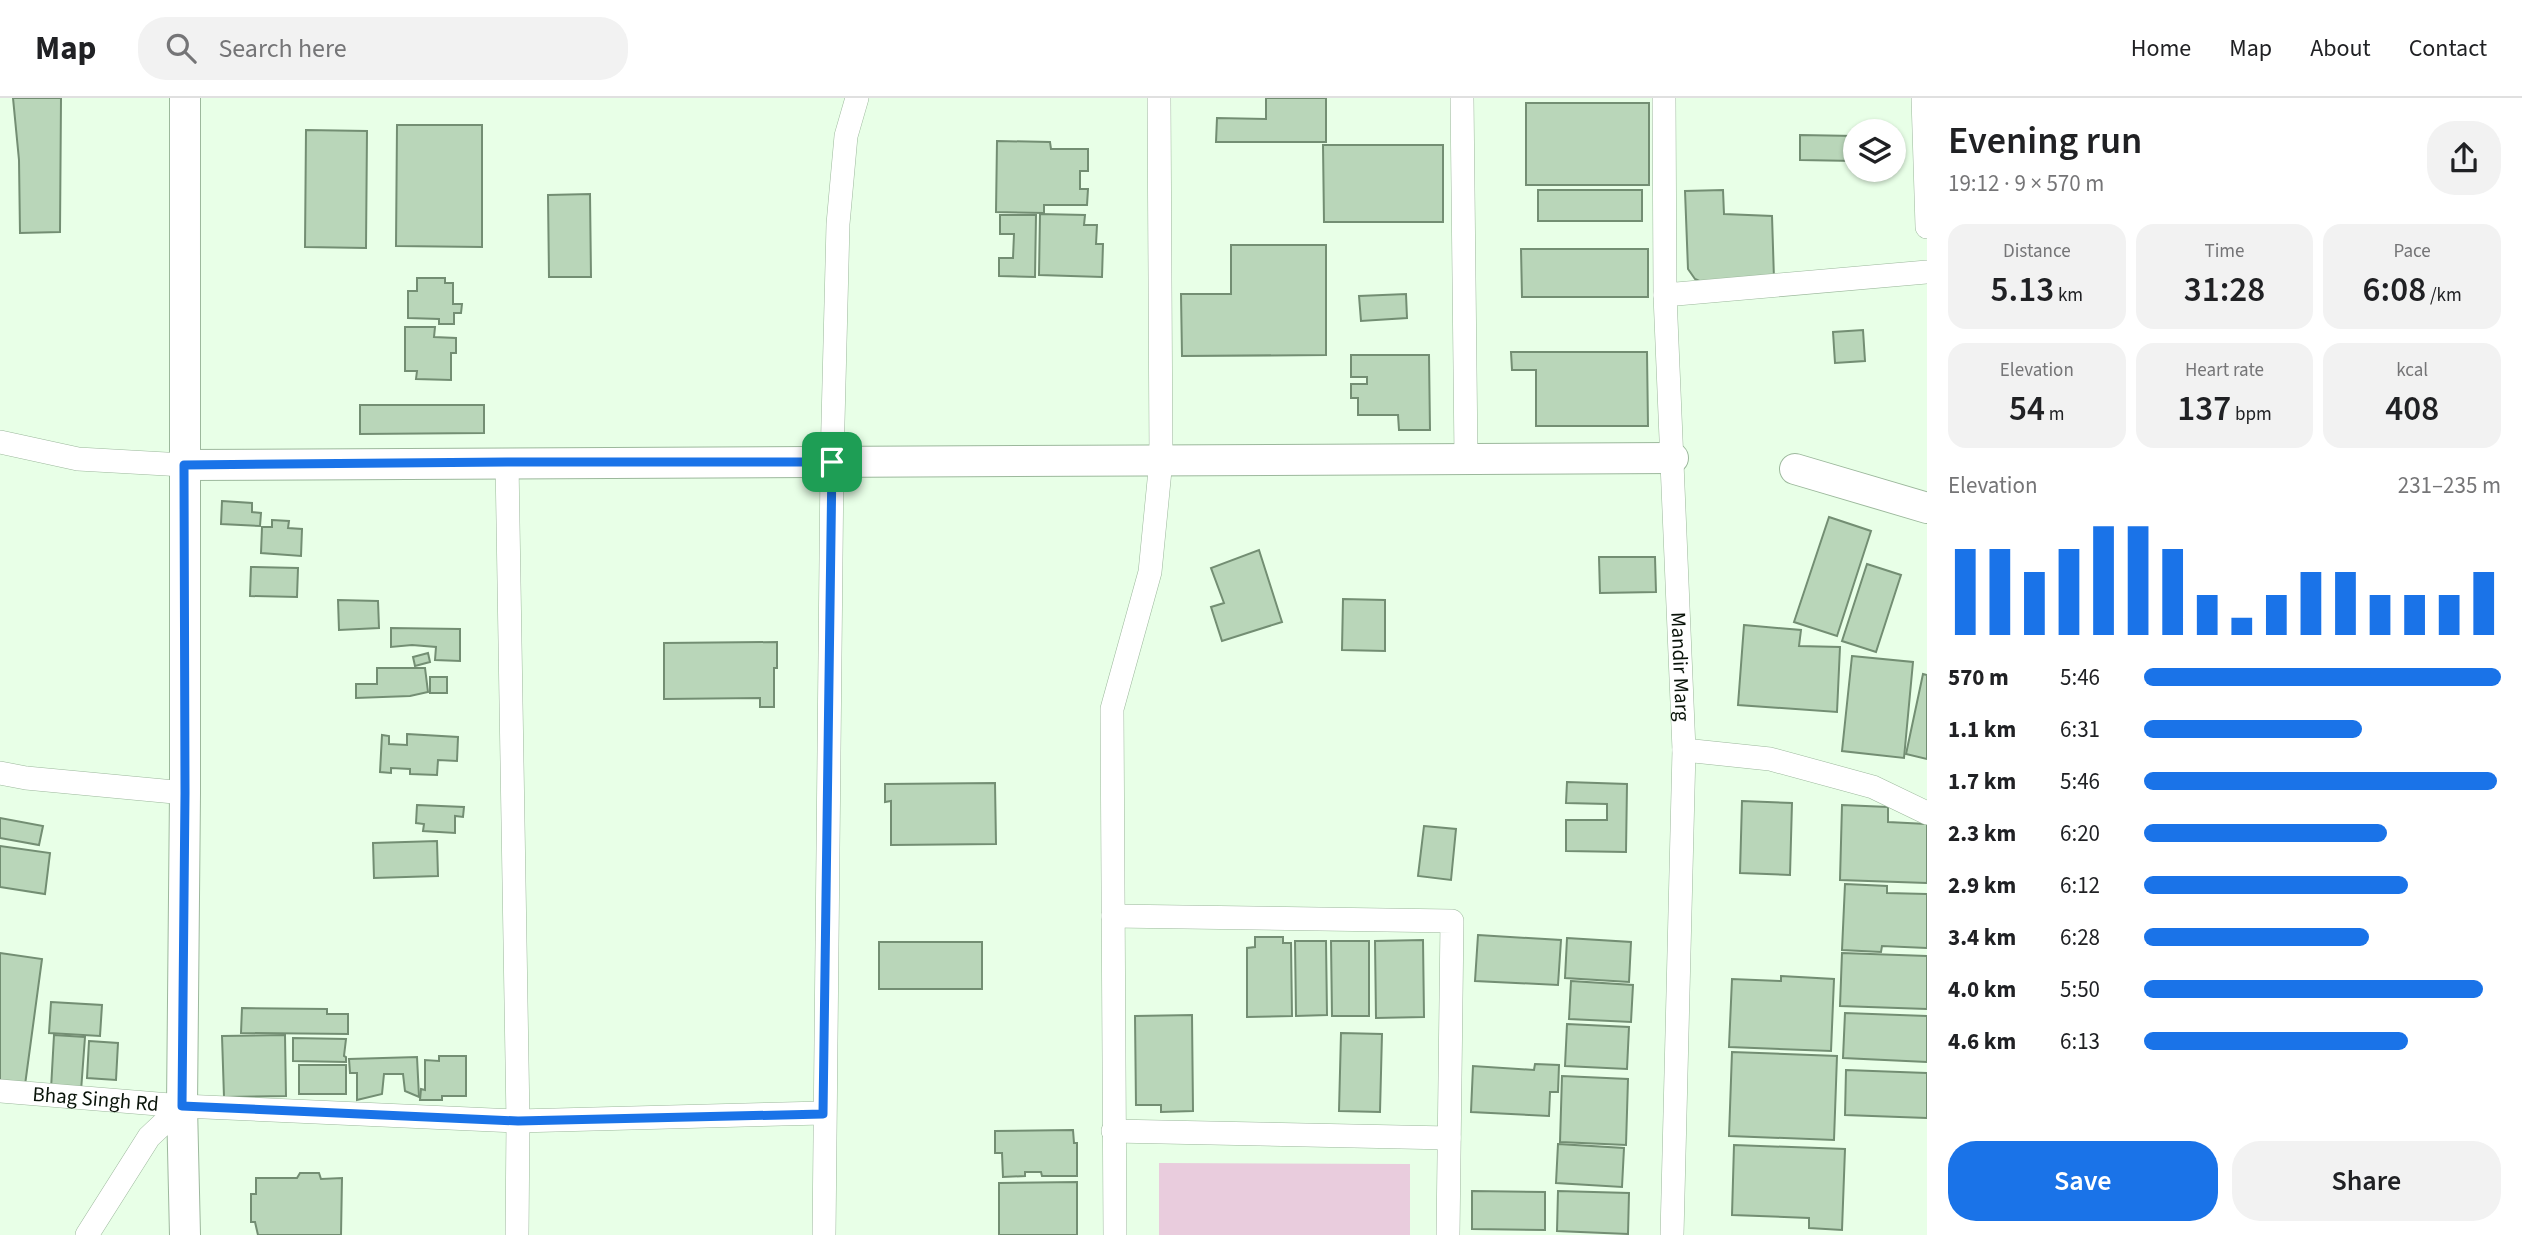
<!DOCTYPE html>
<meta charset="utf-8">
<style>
body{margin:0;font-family:"Source Sans 3",sans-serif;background:#f2f2f2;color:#202124;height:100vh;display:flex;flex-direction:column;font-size:26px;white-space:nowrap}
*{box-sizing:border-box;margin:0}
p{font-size:23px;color:#757577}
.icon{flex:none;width:38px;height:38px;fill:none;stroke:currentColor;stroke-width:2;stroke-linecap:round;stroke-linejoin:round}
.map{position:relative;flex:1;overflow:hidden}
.details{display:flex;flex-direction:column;background:#fff;width:595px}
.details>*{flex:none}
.tools{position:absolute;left:1843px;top:21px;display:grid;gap:14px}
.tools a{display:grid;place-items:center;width:63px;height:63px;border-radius:50%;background:#fff;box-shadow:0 2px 5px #0004;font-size:35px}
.pin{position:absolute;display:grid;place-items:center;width:60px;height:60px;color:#fff;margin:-30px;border-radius:14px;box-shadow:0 4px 10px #0006}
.round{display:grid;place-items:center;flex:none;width:74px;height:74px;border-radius:28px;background:#f2f2f2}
.head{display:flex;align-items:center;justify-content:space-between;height:119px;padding:0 21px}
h1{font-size:38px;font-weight:600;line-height:52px}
.figures{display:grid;grid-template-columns:repeat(3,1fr);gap:10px;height:119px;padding:7px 21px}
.figures div{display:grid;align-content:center;border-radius:18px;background:#f2f2f2;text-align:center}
.figures b{font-size:35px;font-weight:600}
.figures small{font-size:19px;font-weight:400}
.figures p{font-size:19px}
.chart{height:196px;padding:14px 21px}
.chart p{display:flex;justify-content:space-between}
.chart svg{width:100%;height:126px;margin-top:7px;stroke:#1a73e8;stroke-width:6}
.cta{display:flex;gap:14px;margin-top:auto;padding:14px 21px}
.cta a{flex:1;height:80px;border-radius:28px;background:#1a73e8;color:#fff;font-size:28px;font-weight:600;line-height:80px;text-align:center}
.cta a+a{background:#f2f2f2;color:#202124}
ul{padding:0 21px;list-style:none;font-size:23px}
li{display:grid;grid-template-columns:112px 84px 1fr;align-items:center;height:52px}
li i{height:18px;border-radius:9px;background:#1a73e8}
header{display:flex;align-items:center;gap:42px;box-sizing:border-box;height:98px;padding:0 35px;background:#fff;border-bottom:2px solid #e0e0e0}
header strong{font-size:33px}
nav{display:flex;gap:38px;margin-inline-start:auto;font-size:24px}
.search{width:490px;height:63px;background:#f2f2f2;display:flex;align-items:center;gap:18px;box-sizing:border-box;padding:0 24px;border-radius:28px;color:#757577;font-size:26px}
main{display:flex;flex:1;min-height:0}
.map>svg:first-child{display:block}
</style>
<header>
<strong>Map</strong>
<div class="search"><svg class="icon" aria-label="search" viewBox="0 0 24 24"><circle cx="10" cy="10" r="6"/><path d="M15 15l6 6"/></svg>Search here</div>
<nav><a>Home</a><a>Map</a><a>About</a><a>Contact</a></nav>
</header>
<main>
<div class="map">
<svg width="1927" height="1137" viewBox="0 0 1927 1137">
<rect width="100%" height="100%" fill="#e8ffe7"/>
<path fill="#e9ccdd" d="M1159 1065 1410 1066V1137H1159Z"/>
<g fill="#b9d6b9" stroke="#738e73" stroke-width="2">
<path d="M13 0H61L60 134 20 135 19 62Z"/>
<path d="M1266 0H1326V44H1216L1217 20 1266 21Z"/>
<rect x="1526" y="5" width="123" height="82"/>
<path d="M397 27H482V149L396 148Z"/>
<path d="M306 32 367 33 366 150 305 149Z"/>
<path d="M1800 37 1855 38V63L1800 62Z"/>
<path d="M997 43 1050 44 1051 51H1088V73H1080V91H1088L1087 107H1044V115L996 114Z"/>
<path d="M1323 47H1443V124H1324Z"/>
<rect x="1538" y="92" width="104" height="31"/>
<path d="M1723 92 1724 116 1772 118 1774 181 1704 185 1695 181 1688 171 1685 93Z"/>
<path d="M590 96 591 179H549L548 97Z"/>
<path d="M1040 116 1085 117 1084 127H1097L1096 146H1103L1102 179 1039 177Z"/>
<path d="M1000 117H1036L1035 179 999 178V160H1013L1014 136H1000Z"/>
<path d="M1231 147H1326V257L1182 258 1181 196H1231Z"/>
<path d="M1521 151H1648V199H1522Z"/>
<path d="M417 180H445V185H453V206H462L461 215H454V226H439V221L408 220V193H417Z"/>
<path d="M1406 196 1407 220 1361 223 1359 198Z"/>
<path d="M405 229H435L434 239 456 240V255H451V282L416 281 417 273H405Z"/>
<path d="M1863 232 1865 263 1835 265 1833 234Z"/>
<path d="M1511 254H1647L1648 328H1536V272H1512Z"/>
<path d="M1351 257H1429L1430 332H1399L1398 317H1358V300H1351V286H1367V279H1351Z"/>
<path d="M360 307H484V335L360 336Z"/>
<path d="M222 403 252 405V414L261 415 260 428 221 426Z"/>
<path d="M1829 419 1871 433 1837 538 1794 524Z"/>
<path d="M272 422 289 423 288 430 302 431 301 458 261 455 262 429H272Z"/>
<path d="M1259 452 1282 524 1222 543 1211 509 1224 505 1211 470Z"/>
<path d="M1599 459H1655L1656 494 1600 495Z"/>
<path d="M1867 466 1901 477 1876 554 1842 543Z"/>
<path d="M251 469 298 470 297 499 250 498Z"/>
<path d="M1343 501 1385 502V553L1342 552Z"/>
<path d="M338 502 378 503 379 530 339 532Z"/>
<path d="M1744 527 1801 532 1799 548 1840 549 1837 614 1738 607Z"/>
<path d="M391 530 460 531V563L435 562 436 549 412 547 391 549Z"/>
<path d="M777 544V570H774V609H760V600L664 601V545Z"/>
<path d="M428 555 430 564 415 568 413 559Z"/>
<path d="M1852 558 1913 564 1904 660 1842 653Z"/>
<path d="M377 570H425L428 594 410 598 356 600V586H377Z"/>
<path d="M1923 576 1927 577V661L1906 656Z"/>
<rect x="430" y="579" width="17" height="16"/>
<path d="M407 636 458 639 457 663 438 662 437 677 410 676V671L391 670V675L380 674 382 637 389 638V646L407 647Z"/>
<path d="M1567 684 1627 686 1626 754 1566 753V722H1607V706L1566 705Z"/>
<path d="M995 685 996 746 891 747V703L885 704V686Z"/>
<path d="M1742 703 1792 705 1790 777 1740 775Z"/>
<path d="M417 707 464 709 463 719 455 718V735L423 733 424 726 416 725Z"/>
<path d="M1842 707 1888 709V724L1927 726V785L1840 782Z"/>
<path d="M0 720 43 728 39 747 0 740Z"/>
<path d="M1424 728 1456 731 1451 782 1418 778Z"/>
<path d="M437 743 438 778 374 780 373 745Z"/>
<path d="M0 748 50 755 45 796 0 789Z"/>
<path d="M1845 786 1887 788V795L1927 796V850L1882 848 1881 854 1842 852Z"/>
<path d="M1478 837 1561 842 1558 887 1475 883Z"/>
<path d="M1255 839H1283V845H1291L1292 918 1247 919V850L1255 849Z"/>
<path d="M1567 840 1631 844 1629 884 1565 880Z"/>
<path d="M1423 842 1424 919 1376 920 1375 843Z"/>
<path d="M1295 843H1326L1327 917 1296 918Z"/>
<path d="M1331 843H1369V918H1332Z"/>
<rect x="879" y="844" width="103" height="47"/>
<path d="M0 855 42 861 25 987 0 983Z"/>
<path d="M1842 855 1927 858V911L1840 908Z"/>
<path d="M1781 878 1834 881 1831 953 1729 949 1732 881 1781 883Z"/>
<path d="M1571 883 1633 887 1631 924 1569 921Z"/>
<path d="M51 904 102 907 100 938 49 935Z"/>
<path d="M242 910 327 911V916H348V936L241 935Z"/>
<path d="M1845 915 1927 918V964L1843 960Z"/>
<path d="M1192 917 1193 1013 1161 1014V1007H1136L1135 918Z"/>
<path d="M1567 926 1629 929 1627 971 1565 968Z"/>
<path d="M1341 935 1382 936 1380 1014 1339 1013Z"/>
<path d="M54 937 85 939 81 993 51 991Z"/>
<path d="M285 937 286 998 224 999 222 938Z"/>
<path d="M293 940 346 941 344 958 346 959V964L293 963Z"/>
<path d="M89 943 118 945 116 982 87 980Z"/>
<path d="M1732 954 1837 958 1834 1042 1729 1038Z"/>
<path d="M439 958H466V998H442V1002H420L421 991 425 992V962L439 963Z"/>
<path d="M417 959 419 999 405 993 403 976H384L382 996 357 1002V975H350L349 961Z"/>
<path d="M1535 966 1559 967 1558 994H1550L1549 1018 1471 1014 1473 968 1534 972Z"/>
<rect x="299" y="967" width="47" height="29"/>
<path d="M1846 972 1927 975V1020L1845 1017Z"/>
<path d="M1562 978 1628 981 1626 1047 1560 1044Z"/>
<path d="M1073 1032 1074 1045H1077V1078H1042L1041 1074H1025V1078L1003 1079 1002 1055H995V1033Z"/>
<path d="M1558 1046 1624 1050 1622 1089 1556 1085Z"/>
<path d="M1734 1047 1845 1051 1842 1132 1809 1130V1120L1732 1117Z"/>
<path d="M300 1075H319L321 1081 342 1080 341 1137H258L255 1124H251V1096H256V1080H297Z"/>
<path d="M1077 1084V1137H999V1085Z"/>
<path d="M1472 1093 1545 1094V1132L1472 1131Z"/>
<path d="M1558 1093 1629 1095 1628 1136 1557 1133Z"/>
</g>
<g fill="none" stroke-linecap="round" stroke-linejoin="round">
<defs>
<g id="minor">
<path d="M1462 0 1466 360"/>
<path id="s1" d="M1664 0 1665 197 1684 652 1672 1137"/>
<path d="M1923 0 1927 129"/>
<path d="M1665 197 1927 174"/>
<path d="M0 344 78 361 184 367"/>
<path d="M507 364 518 1023 517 1137"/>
<path d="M1684 652 1770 661 1873 689 1927 715"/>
<path d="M0 675 26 680 185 695"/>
<path d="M1113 818 1452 823 1448 1137"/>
<path id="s2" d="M0 993 182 1008 518 1023 823 1015"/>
<path d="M1113 1033 1449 1040"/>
<path d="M87 1137 149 1039 182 1008"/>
<path d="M824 1137 832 364 838 126 846 38 857 0"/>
<path d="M1115 1137 1112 611 1150 474 1161 362 1159 0"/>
</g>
<g id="tertiary">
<path d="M184 367 1673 360"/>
<path d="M1795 371 1927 410"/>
<path d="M185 1137 182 1008 185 695V0"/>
</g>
</defs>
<use href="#minor" stroke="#9cb89c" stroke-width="24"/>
<use href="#tertiary" stroke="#9cb89c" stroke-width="32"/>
<use href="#minor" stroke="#fff" stroke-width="23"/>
<use href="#tertiary" stroke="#fff" stroke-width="30"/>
</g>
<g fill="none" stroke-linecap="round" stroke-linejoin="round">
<defs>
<path id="route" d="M507 364H832L823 1016 518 1023 182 1008 185 695 184 367Z"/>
</defs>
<use href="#route" stroke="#fff" stroke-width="14"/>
<use href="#route" stroke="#1a73e8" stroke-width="9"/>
</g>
<g text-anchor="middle" stroke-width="5" stroke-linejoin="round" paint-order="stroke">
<g font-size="21" fill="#0a140a" stroke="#fff">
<text dy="7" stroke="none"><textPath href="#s1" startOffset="569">Mandir Marg</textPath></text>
<text dy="7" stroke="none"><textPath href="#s2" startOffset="96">Bhag Singh Rd</textPath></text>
</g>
</g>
</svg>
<div class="tools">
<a><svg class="icon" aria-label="layers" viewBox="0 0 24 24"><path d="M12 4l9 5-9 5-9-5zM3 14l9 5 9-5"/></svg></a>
</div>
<div class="pin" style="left:832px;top:364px;background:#1e9e55"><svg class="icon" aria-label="arrive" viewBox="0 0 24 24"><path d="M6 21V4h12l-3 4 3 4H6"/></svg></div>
</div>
<section class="details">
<div class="head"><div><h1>Evening run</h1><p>19:12 · 9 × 570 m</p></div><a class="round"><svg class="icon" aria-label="share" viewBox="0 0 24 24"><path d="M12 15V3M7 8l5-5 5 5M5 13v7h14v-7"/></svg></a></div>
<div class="figures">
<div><p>Distance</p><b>5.13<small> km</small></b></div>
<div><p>Time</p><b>31:28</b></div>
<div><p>Pace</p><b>6:08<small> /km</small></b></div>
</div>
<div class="figures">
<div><p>Elevation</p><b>54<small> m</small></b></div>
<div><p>Heart rate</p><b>137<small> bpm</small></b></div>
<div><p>kcal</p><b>408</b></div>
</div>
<div class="chart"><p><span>Elevation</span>231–235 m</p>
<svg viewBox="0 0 160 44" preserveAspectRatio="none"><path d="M5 44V14M15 44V14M25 44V22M35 44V14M45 44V6M55 44V6M65 44V14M75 44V30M85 44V38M95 44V30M105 44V22M115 44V22M125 44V30M135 44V30M145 44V30M155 44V22"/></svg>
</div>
<ul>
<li><b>570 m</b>5:46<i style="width:100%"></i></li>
<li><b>1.1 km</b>6:31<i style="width:61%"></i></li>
<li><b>1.7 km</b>5:46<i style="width:99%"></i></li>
<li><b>2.3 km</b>6:20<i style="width:68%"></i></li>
<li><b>2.9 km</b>6:12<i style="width:74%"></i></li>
<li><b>3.4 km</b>6:28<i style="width:63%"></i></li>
<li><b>4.0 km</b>5:50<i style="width:95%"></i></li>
<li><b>4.6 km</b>6:13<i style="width:74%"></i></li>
</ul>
<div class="cta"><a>Save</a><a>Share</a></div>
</section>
</main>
